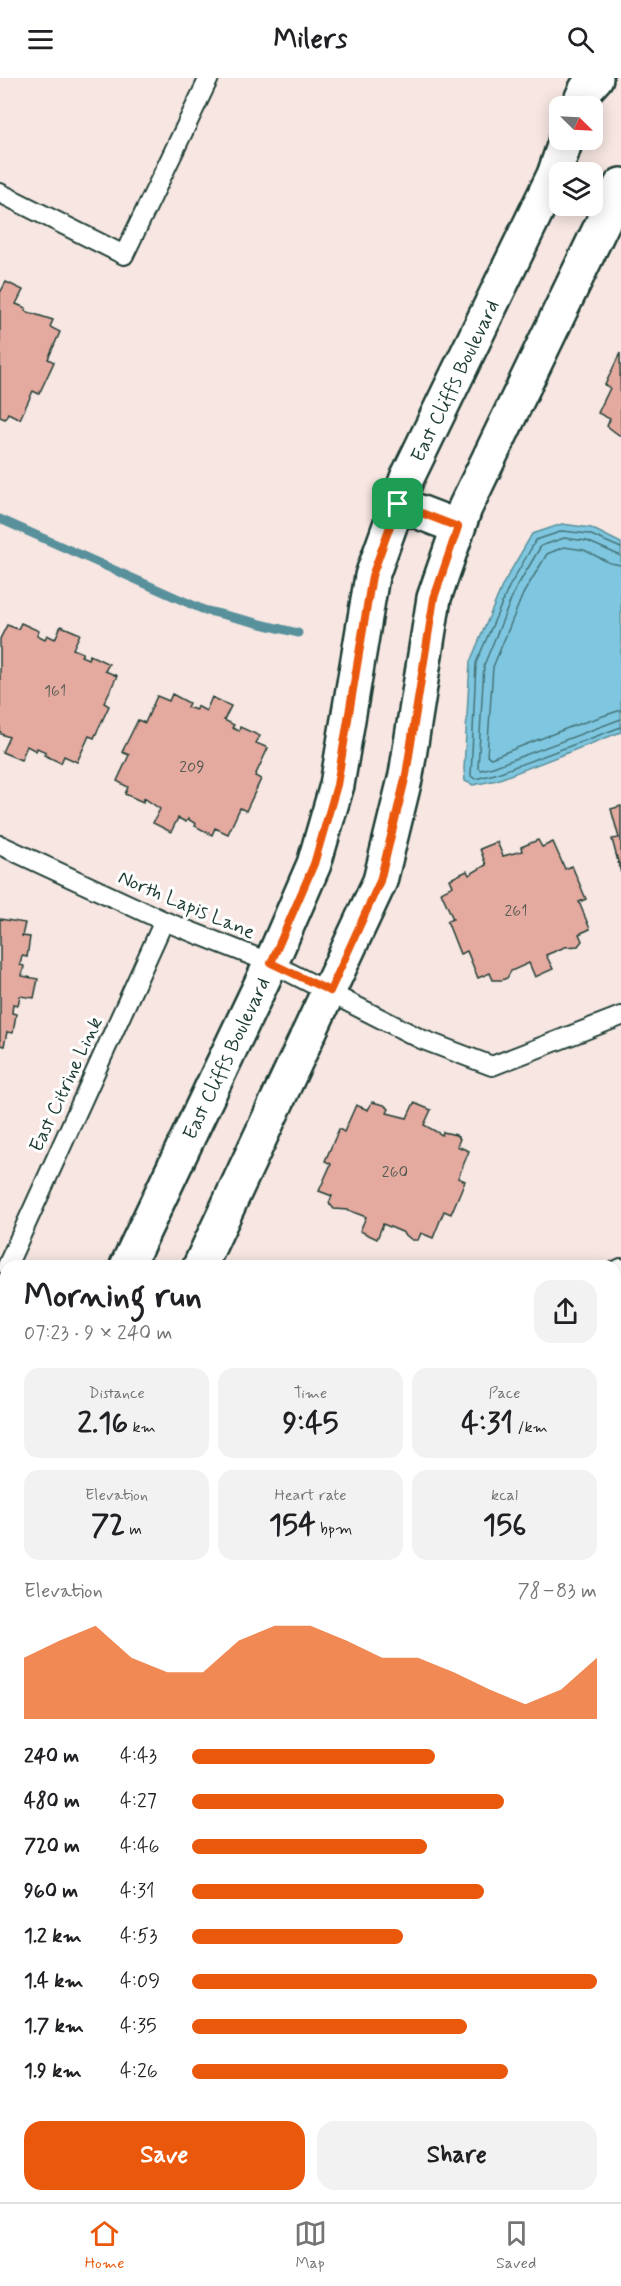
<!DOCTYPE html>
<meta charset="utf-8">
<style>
body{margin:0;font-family:Mynerve,sans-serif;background:#f2f2f2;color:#202124;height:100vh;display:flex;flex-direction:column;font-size:22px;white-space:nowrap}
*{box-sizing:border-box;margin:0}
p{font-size:20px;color:#757577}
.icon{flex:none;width:33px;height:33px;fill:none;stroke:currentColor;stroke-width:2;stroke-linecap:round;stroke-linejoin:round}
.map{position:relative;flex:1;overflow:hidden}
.side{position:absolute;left:0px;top:1182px;width:621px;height:942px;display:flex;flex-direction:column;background:#fff;border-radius:18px 18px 0 0;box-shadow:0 3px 15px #0003}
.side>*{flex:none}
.needle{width:39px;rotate:114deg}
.tools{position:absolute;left:549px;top:18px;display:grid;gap:12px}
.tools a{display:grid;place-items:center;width:54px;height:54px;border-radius:12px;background:#fff;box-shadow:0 3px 15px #0003;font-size:30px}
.pin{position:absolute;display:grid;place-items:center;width:51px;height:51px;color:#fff;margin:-26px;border-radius:12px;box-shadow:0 3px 9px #0006}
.round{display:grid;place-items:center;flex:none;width:63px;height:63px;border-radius:18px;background:#f2f2f2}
.headline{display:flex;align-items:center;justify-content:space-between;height:102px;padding:0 24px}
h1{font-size:33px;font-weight:700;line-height:45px}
.metrics{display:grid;grid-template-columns:repeat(3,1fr);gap:9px;height:102px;padding:6px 24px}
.metrics div{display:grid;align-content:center;border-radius:15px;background:#f2f2f2;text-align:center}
.metrics b{font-size:30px;font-weight:700}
.metrics small{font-size:16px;font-weight:400}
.metrics p{font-size:16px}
.chart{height:168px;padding:12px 24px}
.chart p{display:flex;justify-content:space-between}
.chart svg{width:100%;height:108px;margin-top:6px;fill:#ea580c;opacity:.7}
.primary-button{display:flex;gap:12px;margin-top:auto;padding:12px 24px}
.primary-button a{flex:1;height:69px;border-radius:18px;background:#ea580c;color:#fff;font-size:24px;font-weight:700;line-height:69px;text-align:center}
.primary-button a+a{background:#f2f2f2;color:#202124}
ul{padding:0 24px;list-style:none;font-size:20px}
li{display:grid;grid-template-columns:96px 72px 1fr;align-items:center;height:45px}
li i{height:15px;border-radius:8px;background:#ea580c}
header{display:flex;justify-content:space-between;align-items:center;height:78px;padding:0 24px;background:#fff;font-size:27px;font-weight:700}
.dock{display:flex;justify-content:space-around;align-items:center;height:84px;border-top:2px solid #e0e0e0;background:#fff;font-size:16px;color:#757577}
.dock a{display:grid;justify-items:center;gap:3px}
.dock .on{color:#ea580c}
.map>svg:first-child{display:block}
</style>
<header><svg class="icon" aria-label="menu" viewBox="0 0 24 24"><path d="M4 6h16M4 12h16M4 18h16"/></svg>Milers<svg class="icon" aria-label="search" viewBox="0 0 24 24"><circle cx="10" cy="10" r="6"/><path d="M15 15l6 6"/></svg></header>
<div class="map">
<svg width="621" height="2124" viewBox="0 0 621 2124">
<rect width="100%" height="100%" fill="#f7e6e2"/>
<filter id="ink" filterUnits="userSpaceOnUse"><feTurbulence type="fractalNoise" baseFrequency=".0167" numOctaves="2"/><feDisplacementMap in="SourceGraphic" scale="12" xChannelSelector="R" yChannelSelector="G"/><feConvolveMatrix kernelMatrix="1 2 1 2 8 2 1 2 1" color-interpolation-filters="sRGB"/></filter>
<g filter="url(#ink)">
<path fill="#7fc7e0" stroke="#59909b" stroke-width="1.5" d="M562 446 591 450 621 465V654L497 702 473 707 465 703 464 691 470 584 503 506 532 456Z"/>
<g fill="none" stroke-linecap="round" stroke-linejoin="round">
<g stroke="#457479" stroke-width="1.5">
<path d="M621 470 589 456 563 453 536 462 509 509 476 585 471 698 475 701 495 696 621 649"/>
<path d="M621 478 587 463 564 460 541 468 515 512 484 587 478 690 481 692 493 689 621 641"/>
<path d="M621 487 610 485 584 472 564 469 547 476 523 516 493 589 487 678 491 680 573 648 621 632"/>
</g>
<path stroke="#59909b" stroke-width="9" d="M0 441 204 532 298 555"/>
</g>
<g fill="#e4aaa0" stroke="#1f3d34" stroke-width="1.5">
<path d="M6 204 23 212 16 226 26 230 25 233 53 242 50 249 60 254 48 281 54 284 39 316 33 313 20 341 8 335 5 341 0 339V215Z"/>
<path d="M620 275 621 357H619L607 348 610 341 598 335 610 310 605 307Z"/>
<path d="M21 545 39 553 37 557 45 561 47 557 55 561 61 548 80 556 73 571 83 575 81 578 88 581 90 577 109 586 105 593 117 598 104 625 109 628 94 660 89 658 77 684 64 678 61 685 44 677 46 674 37 670 36 673 27 668 21 682 2 674 9 659 1 656 0 652V561L7 547 18 551Z"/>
<path d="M172 616 189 625 187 629 196 632 197 628 206 633 212 619 231 628 224 642 234 647 232 650 239 653 240 649 260 658 256 665 268 670 255 698 261 701 246 733 240 730 228 756 215 750 212 757 195 748 196 746 188 741 186 744 178 740 171 754 153 745 160 731 144 720 143 724 125 716 128 709 117 703 129 677 122 674 138 642 145 645 157 618 169 623Z"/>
<path d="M621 728V795L612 761 619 760 611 731Z"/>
<path d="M538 762 542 769 553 764 565 791 572 788 586 821 579 824 590 851 579 856 582 863 578 868 565 869 546 877 553 891 535 899 529 885 511 893 507 900 502 902H493L490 895 478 900 467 873 460 876 447 843 453 841 441 814 453 808 450 801 467 793 469 797 486 787 480 771 497 764 503 778 522 773 521 769Z"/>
<path d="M0 841 25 845 22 858 30 859 27 879 22 878 20 887 24 888 22 898 38 901 34 920 20 918 18 927 13 926 12 935 16 936 13 955 7 954 4 968 0 967Z"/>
<path d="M372 1024 384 1027 389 1031 387 1035 407 1040 414 1025 431 1032 424 1047 442 1057 443 1054 456 1057 460 1061 457 1068 469 1073 458 1100 465 1103 451 1136 444 1133 433 1160 421 1155 418 1162H412L402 1154 383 1146 377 1161 360 1153 366 1139 348 1132 334 1131 329 1125 332 1118 319 1113 331 1086 325 1083 339 1051 344 1054 356 1027 368 1032Z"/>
<path d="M621 1954V2064L615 2058V1959Z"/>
<path d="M11 2118H132L135 2124H10Z"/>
</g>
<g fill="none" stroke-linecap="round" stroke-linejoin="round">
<defs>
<g id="service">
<path d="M0 115 124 177 209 0"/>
<path d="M0 767 164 843 271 885 421 961 492 988 621 938"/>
<path d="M7 1188 164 843"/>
<path d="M615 1193 621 1190"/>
<path d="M0 1810 6 1811"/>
<path d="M539 2118 544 2124"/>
</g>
<g id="minor">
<path d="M615 1702 621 1696"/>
<path d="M350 2124 353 2118"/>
</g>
<g id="tertiary">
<path d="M578 28 586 11 596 0"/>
<path d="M398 426 458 449"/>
<path id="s1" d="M127 1188 271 885 314 786 337 707 372 498 407 400 554 97 566 62"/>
<path d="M200 1188 380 803 406 697 434 520 465 430 621 107"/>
<path d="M0 1416 6 1408"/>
<path d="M0 1513 6 1506"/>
</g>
</defs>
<use href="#service" stroke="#1f3d34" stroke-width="22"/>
<use href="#minor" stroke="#1f3d34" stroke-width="38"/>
<use href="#tertiary" stroke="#1f3d34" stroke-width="38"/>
<use href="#service" stroke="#fff" stroke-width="18"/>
<use href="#minor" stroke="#fff" stroke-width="33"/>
<use href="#tertiary" stroke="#fff" stroke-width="33"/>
</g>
</g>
<g fill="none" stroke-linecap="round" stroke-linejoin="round" filter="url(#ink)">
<defs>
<path id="route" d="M398 426 458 449 434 520 406 697 380 803 330 913 271 885 314 786 337 707 372 498Z"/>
</defs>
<use href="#route" stroke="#fff" stroke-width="12"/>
<use href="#route" stroke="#ea580c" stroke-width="8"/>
</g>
<g text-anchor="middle" stroke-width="6" stroke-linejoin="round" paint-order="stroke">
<g font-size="16" fill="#50584f">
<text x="55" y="618">161</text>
<text x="192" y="694">209</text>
<text x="516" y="838">261</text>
<text x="395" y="1099">260</text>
</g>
<g font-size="20" fill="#1f3d34" stroke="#fff">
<text dy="7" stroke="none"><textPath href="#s1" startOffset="950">East Cliffs Boulevard</textPath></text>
<text transform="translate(187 826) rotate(23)" y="7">North Lapis Lane</text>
<text dy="7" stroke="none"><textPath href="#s1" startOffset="230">East Cliffs Boulevard</textPath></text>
<text transform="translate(65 1006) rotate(-65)" y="7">East Citrine Link</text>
</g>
</g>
</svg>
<div class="tools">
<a><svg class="needle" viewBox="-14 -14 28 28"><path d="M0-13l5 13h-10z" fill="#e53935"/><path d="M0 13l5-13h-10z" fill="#757577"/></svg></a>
<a><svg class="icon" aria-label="layers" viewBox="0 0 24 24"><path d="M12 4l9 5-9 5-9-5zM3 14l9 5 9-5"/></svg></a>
</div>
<div class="pin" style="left:398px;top:426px;background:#1e9e55"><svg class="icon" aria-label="arrive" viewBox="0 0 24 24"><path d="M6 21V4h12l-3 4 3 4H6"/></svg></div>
<section class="side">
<div class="headline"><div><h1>Morning run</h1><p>07:23 · 9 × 240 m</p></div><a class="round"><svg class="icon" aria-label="share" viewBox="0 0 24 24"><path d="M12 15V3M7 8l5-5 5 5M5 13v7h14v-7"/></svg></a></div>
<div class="metrics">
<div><p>Distance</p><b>2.16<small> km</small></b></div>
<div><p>Time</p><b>9:45</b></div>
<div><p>Pace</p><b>4:31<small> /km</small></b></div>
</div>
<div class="metrics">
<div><p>Elevation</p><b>72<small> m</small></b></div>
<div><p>Heart rate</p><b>154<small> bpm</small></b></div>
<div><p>kcal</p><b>156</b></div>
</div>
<div class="chart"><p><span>Elevation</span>78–83 m</p>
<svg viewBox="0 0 160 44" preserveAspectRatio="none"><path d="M0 44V19L10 12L20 6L30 19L40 25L50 25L60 12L70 6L80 6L90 12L100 19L110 19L120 25L130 32L140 38L150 32L160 19V44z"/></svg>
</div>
<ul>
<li><b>240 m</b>4:43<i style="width:60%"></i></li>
<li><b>480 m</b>4:27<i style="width:77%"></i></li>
<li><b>720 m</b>4:46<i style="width:58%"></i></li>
<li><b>960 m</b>4:31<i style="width:72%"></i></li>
<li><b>1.2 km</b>4:53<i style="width:52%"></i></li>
<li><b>1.4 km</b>4:09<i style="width:100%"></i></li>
<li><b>1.7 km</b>4:35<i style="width:68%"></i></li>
<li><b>1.9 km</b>4:26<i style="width:78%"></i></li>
</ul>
<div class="primary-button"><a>Save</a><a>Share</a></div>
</section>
</div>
<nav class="dock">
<a class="on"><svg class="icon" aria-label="home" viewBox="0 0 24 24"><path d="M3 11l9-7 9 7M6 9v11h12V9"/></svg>Home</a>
<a><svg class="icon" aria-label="map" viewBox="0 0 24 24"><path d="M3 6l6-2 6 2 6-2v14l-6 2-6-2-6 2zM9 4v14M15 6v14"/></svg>Map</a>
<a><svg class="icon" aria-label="saved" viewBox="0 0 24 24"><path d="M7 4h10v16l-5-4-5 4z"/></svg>Saved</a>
</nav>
